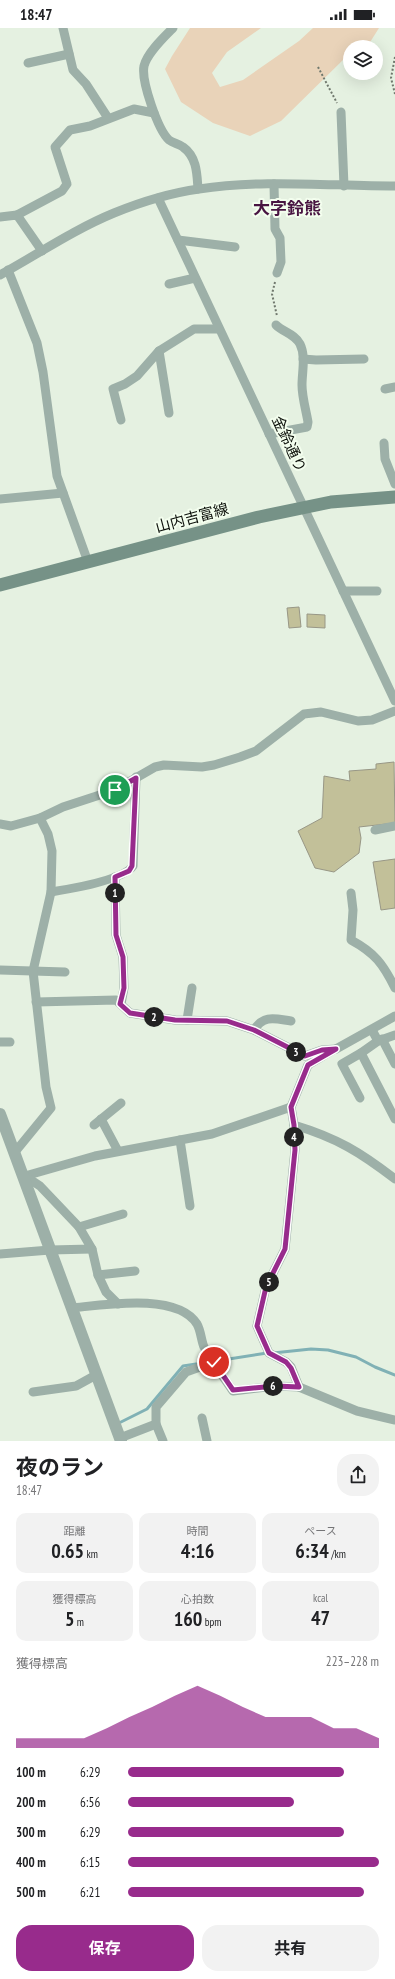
<!DOCTYPE html>
<html lang="ja">
<meta charset="utf-8">
<style>
body{margin:0;font-family:"PT Sans Narrow","Noto Sans JP",sans-serif;background:#f2f2f2;color:#202124;height:100vh;display:flex;flex-direction:column;font-size:15px;white-space:nowrap}
*{box-sizing:border-box;margin:0}
p{font-size:13px;color:#757577}
.icon{flex:none;width:22px;height:22px;fill:none;stroke:currentColor;stroke-width:2;stroke-linecap:round;stroke-linejoin:round}
.map{position:relative;height:1413px;overflow:hidden}
.panel{display:flex;flex-direction:column;background:#fff;flex:1}
.panel>*{flex:none}
.fabs{position:absolute;left:343px;top:12px;display:grid;gap:8px}
.fabs a{display:grid;place-items:center;width:40px;height:40px;border-radius:50%;background:#fff;box-shadow:0 4px 16px #0002;font-size:20px}
.pin{position:absolute;display:grid;place-items:center;width:34px;height:34px;color:#fff;margin:-17px;border:2px solid #fff;border-radius:50%;box-shadow:0 1px 4px #0007}
.km{position:absolute;width:20px;height:20px;margin:-10px;border-radius:50%;background:#222;color:#fff;font-size:11px;line-height:20px;text-align:center}
.round{display:grid;place-items:center;flex:none;width:42px;height:42px;border-radius:16px;background:#f2f2f2}
.headline{display:flex;align-items:center;justify-content:space-between;height:68px;padding:0 16px}
h1{font-size:22px;font-weight:700;line-height:30px}
.figures{display:grid;grid-template-columns:repeat(3,1fr);gap:6px;height:68px;padding:4px 16px}
.figures div{display:grid;align-content:center;border-radius:10px;background:#f2f2f2;text-align:center}
.figures b{font-size:20px;font-weight:700}
.figures small{font-size:11px;font-weight:400}
.figures p{font-size:11px}
.chart{height:112px;padding:8px 16px}
.chart p{display:flex;justify-content:space-between}
.chart svg{width:100%;height:72px;margin-top:4px;fill:#982b8c;opacity:.7}
.primary-button{display:flex;gap:8px;margin-top:auto;padding:8px 16px}
.primary-button a{flex:1;height:46px;border-radius:16px;background:#982b8c;color:#fff;font-size:16px;font-weight:700;line-height:46px;text-align:center}
.primary-button a+a{background:#f2f2f2;color:#202124}
ul{padding:0 16px;list-style:none;font-size:13px}
li{display:grid;grid-template-columns:64px 48px 1fr;align-items:center;height:30px}
li i{height:10px;border-radius:5px;background:#982b8c}
.status{display:flex;justify-content:space-between;align-items:center;height:28px;padding:0 20px;background:#fff;direction:ltr}
.status svg{height:11px;fill:currentColor}
.map>svg:first-child{display:block}
</style>
<div class="status"><b>18:47</b><svg viewBox="0 0 49 12"><path d="M0 12V9h3v3zM5 12V6h3v6zM10 12V3h3v9zM15 12V0h3v12zM26 1h20v11H26zM47 4h2v5h-2z"/></svg></div>
<div class="map">
<svg width="395" height="1413" viewBox="0 0 395 1413">
<rect width="100%" height="100%" fill="#e5f1e1"/>
<path fill="#e9d3b9" d="M190 0H261L227 24 212 45 220 59 243 52 299 13 313 0H379L367 19H350V28L345 30 281 93 250 108 213 95 181 74 165 41 172 28Z"/>
<g fill="none" stroke-linecap="round" stroke-linejoin="round">
<g stroke="#80b1b5" stroke-width="3">
<path d="M273 1325 311 1321 328 1322 356 1329 375 1339 395 1347"/>
<path d="M216 1333 267 1325"/>
<path d="M121 1394 147 1381 183 1338 196 1336"/>
</g>
</g>
<g fill="#c2c099" stroke="#989786">
<path d="M299 579 301 599 289 600 287 580Z"/>
<path d="M307 586 325 587V600L307 599Z"/>
<path d="M394 734 395 795 359 799 361 810 359 825 334 844 315 840 298 803 322 790 324 748 350 753 349 743 376 741V736Z"/>
<path d="M395 831V880L381 882 373 834Z"/>
</g>
<g fill="none" stroke-linecap="round" stroke-linejoin="round">
<g stroke="#70786d" stroke-width="2" stroke-dasharray="2 2" stroke-linecap="butt">
<path d="M395 29 391 50 395 66"/>
<path d="M318 39 337 75"/>
<path d="M275 254 272 266 277 288"/>
</g>
<g stroke="#9db0a8" stroke-width="9">
<path d="M63 0 73 42 86 56 108 90"/>
<path d="M173 0C164 9 147 25 144 38 141 53 158 102 169 112 173 115 179 116 183 119 197 129 197 146 198 161"/>
<path d="M28 35 69 26"/>
<path d="M341 84 344 158"/>
<path d="M274 156 275 201 280 210 281 234 277 245"/>
<path d="M158 170 395 673"/>
<path d="M17 187 62 163 67 156 55 119 70 102 90 98 134 81 154 85"/>
<path d="M0 189 17 187 42 223"/>
<path d="M178 212 235 219"/>
<path d="M8 242 37 315 43 344 57 448 88 534"/>
<path d="M0 247C38 226 75 201 114 185 141 174 170 165 199 161 263 151 330 158 395 158"/>
<path d="M169 256 195 250"/>
<path d="M159 323 169 385"/>
<path d="M303 331 316 332 364 331"/>
<path d="M385 361 395 359"/>
<path d="M121 392 113 361 125 356 137 348 159 323 194 301H219"/>
<path d="M269 406 307 399 308 394C306 382 302 369 302 357 302 344 306 328 300 316 295 306 283 304 276 297"/>
<path d="M384 415 385 431 395 456"/>
<path d="M0 471 63 465"/>
<path d="M343 563H377"/>
<path d="M0 796 11 798 40 790 63 779 115 762 155 739 164 737 202 739 214 737 240 729 256 723 304 686 321 684 358 693 372 692 395 683"/>
<path d="M375 802 395 798"/>
<path d="M115 849 116 907 123 929 124 960 121 976"/>
<path d="M51 864C70 861 123 852 133 838L136 749"/>
<path d="M351 865 353 882 351 912C375 925 383 936 395 960"/>
<path d="M0 942 65 944"/>
<path d="M36 974 116 972 130 985 175 992 227 993 254 1002 305 1028 322 1022 336 1021 395 988"/>
<path d="M187 992 192 960"/>
<path d="M254 1002C264 986 276 991 291 993"/>
<path d="M372 1002 378 1013 361 1025 395 1091"/>
<path d="M382 1011 395 1036"/>
<path d="M378 1013 395 1007"/>
<path d="M0 1014H10"/>
<path d="M335 1021 308 1037 291 1079 294 1097C337 1110 360 1124 395 1151"/>
<path d="M360 1070 342 1036 361 1025"/>
<path d="M101 1091 118 1123"/>
<path d="M94 1097 121 1075"/>
<path d="M294 1097 295 1122 285 1221 266 1259 257 1298 269 1325 286 1334 291 1339 299 1359"/>
<path d="M180 1112 190 1178"/>
<path d="M15 1124 51 1080 46 1059 33 943 51 864 52 823 48 806 40 790"/>
<path d="M25 1148 95 1128 212 1106 291 1079"/>
<path d="M25 1148 40 1158 79 1199 123 1186"/>
<path d="M92 1221 98 1247 135 1243"/>
<path d="M0 1226 50 1222 92 1221 79 1199"/>
<path d="M98 1247 106 1264 118 1276"/>
<path d="M72 1280C103 1277 177 1264 197 1296 201 1303 201 1312 204 1319 212 1334 223 1348 233 1363L275 1358 299 1359 357 1383 395 1392"/>
<path d="M33 1364 76 1358 96 1347"/>
<path d="M202 1390 207 1413"/>
<path d="M156 1396 163 1413"/>
<path d="M120 1410 156 1396V1379L186 1344 214 1334"/>
</g>
<path stroke="#9db0a8" stroke-width="12" d="M0 1086 121 1413"/>
<path stroke="#769287" stroke-width="13" d="M0 557 259 489 331 474 395 469"/>
</g>
<g fill="none" stroke-linecap="round" stroke-linejoin="round">
<defs>
<path id="route" d="M115 762 136 750 132 838 129 843 115 849 116 907 123 929 124 960 120 976 130 985 175 992 227 993 254 1002 305 1028 322 1022 336 1021 308 1037 291 1079 294 1097 295 1122 285 1221 266 1259 257 1298 269 1325 286 1334 291 1340 299 1359 275 1358 233 1362 214 1334"/>
</defs>
<use href="#route" stroke="#fff" stroke-width="8"/>
<use href="#route" stroke="#982b8c" stroke-width="5"/>
</g>
<g text-anchor="middle" stroke-width="4" stroke-linejoin="round" paint-order="stroke">
<g font-size="15" fill="#0d110b" stroke="#f3feee">
<text transform="translate(289 416) rotate(65)" y="5">金鈴通り</text>
<text transform="translate(192 490) rotate(-15)" y="5">山内吉富線</text>
</g>
<g font-size="17" font-weight="bold" fill="#481441" stroke="#f3feee">
<text x="287" y="186">大字鈴熊</text>
</g>
</g>
</svg>
<div class="fabs">
<a><svg class="icon" aria-label="layers" viewBox="0 0 24 24"><path d="M12 4l9 5-9 5-9-5zM3 14l9 5 9-5"/></svg></a>
</div>
<div class="pin" style="left:115px;top:762px;background:#1e9e55"><svg class="icon" aria-label="arrive" viewBox="0 0 24 24"><path d="M6 21V4h12l-3 4 3 4H6"/></svg></div>
<div class="pin" style="left:214px;top:1334px;background:#d93025"><svg class="icon" aria-label="check" viewBox="0 0 24 24"><path d="M5 12l5 5 9-10"/></svg></div>
<b class="km" style="left:115px;top:865px">1</b>
<b class="km" style="left:154px;top:989px">2</b>
<b class="km" style="left:296px;top:1024px">3</b>
<b class="km" style="left:294px;top:1109px">4</b>
<b class="km" style="left:269px;top:1254px">5</b>
<b class="km" style="left:273px;top:1358px">6</b>
</div>
<section class="panel">
<div class="headline"><div><h1>夜のラン</h1><p>18:47</p></div><a class="round"><svg class="icon" aria-label="share" viewBox="0 0 24 24"><path d="M12 15V3M7 8l5-5 5 5M5 13v7h14v-7"/></svg></a></div>
<div class="figures">
<div><p>距離</p><b>0.65<small> km</small></b></div>
<div><p>時間</p><b>4:16</b></div>
<div><p>ペース</p><b>6:34<small> /km</small></b></div>
</div>
<div class="figures">
<div><p>獲得標高</p><b>5<small> m</small></b></div>
<div><p>心拍数</p><b>160<small> bpm</small></b></div>
<div><p>kcal</p><b>47</b></div>
</div>
<div class="chart"><p><span>獲得標高</span>223–228 m</p>
<svg viewBox="0 0 160 44" preserveAspectRatio="none"><path d="M0 44V38L10 38L20 38L30 38L40 32L50 25L60 19L70 12L80 6L90 12L100 19L110 25L120 25L130 25L140 32L150 32L160 38V44z"/></svg>
</div>
<ul>
<li><b>100 m</b>6:29<i style="width:86%"></i></li>
<li><b>200 m</b>6:56<i style="width:66%"></i></li>
<li><b>300 m</b>6:29<i style="width:86%"></i></li>
<li><b>400 m</b>6:15<i style="width:100%"></i></li>
<li><b>500 m</b>6:21<i style="width:94%"></i></li>
</ul>
<div class="primary-button"><a>保存</a><a>共有</a></div>
</section>
